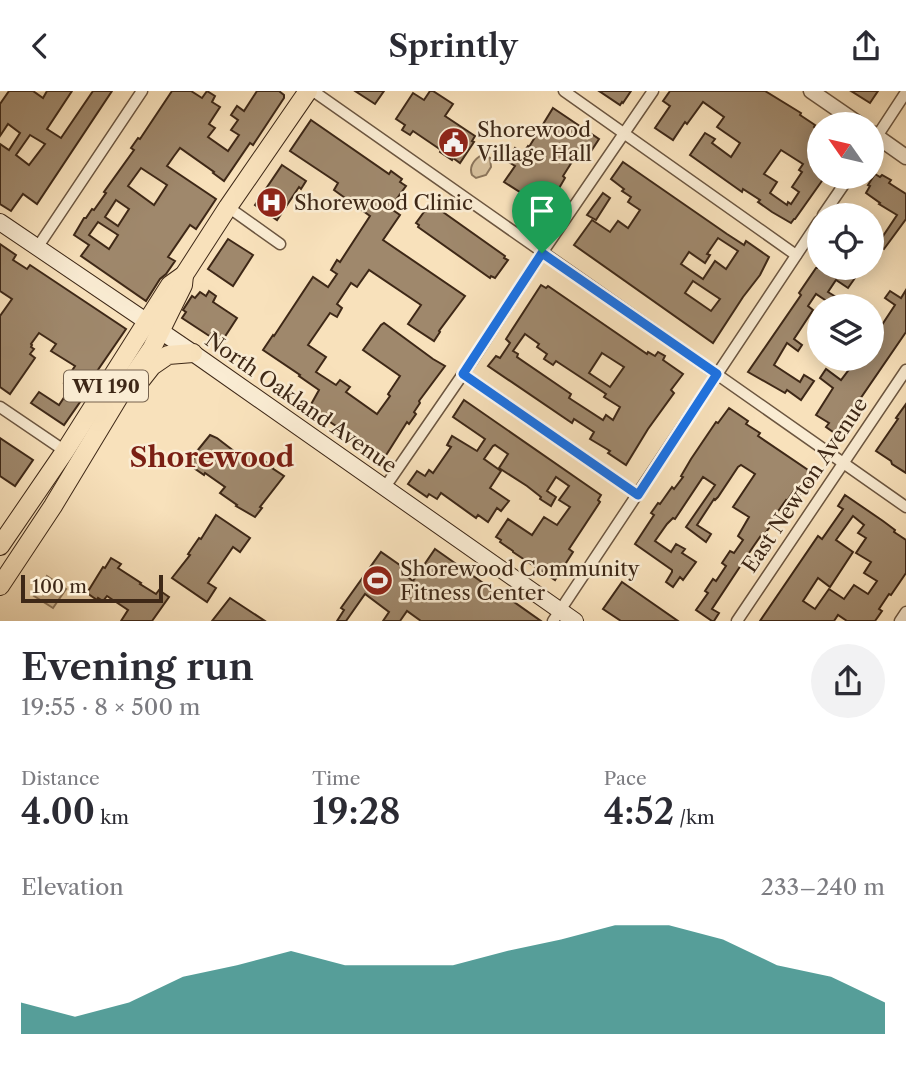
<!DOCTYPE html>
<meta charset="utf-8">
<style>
body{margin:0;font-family:"Libre Caslon Text",serif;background:#f2f2f3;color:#2b2b33;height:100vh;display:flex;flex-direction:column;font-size:26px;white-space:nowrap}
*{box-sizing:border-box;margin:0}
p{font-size:23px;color:#7c7c81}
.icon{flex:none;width:38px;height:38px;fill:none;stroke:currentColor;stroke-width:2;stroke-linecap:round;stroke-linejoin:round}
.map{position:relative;height:530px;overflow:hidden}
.side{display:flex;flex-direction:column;background:#fff;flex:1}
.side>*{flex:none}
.needle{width:46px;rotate:304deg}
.controls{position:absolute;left:807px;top:21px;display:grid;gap:14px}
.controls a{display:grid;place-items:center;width:77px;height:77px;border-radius:50%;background:#fff;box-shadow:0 4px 18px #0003;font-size:35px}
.scale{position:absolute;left:21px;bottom:18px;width:142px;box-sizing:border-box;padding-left:7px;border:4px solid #3e2817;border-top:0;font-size:19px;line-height:24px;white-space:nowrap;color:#3e2817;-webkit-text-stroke:5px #faecd3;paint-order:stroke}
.pin{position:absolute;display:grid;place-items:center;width:60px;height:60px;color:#fff;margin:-72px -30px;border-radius:50% 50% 50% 0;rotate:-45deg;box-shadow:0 0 7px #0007}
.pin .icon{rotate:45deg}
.round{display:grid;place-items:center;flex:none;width:74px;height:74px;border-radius:37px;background:#f2f2f3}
.summary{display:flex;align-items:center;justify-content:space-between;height:119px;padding:0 21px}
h1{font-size:38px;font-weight:600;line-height:52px}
.figures{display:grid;grid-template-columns:repeat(3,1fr);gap:10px;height:119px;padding:7px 21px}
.figures div{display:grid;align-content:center}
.figures b{font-size:35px;font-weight:600}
.figures small{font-size:19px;font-weight:400}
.figures p{font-size:19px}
.chart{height:196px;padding:14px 21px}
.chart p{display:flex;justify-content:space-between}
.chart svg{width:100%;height:126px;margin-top:7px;fill:#0f766e;opacity:.7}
header{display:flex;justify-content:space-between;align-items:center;height:91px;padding:0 21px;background:#fff;font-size:32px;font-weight:600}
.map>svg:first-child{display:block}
</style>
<header><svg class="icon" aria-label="back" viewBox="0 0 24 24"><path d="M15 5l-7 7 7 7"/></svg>Sprintly<svg class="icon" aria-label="share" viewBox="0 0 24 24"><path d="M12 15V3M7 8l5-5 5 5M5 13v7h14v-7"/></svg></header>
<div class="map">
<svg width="906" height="530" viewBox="0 0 906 530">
<rect width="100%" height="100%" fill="#f8e1bb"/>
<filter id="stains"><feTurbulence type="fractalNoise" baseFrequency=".00286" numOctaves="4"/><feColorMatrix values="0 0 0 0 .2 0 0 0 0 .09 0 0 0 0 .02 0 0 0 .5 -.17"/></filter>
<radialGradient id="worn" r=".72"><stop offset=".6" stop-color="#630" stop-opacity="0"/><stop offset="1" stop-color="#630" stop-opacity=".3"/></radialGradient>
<g fill="#d8c29f" stroke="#8b755b" stroke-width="2">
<path d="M480 65H486L490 67 491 76 486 84 476 87 472 84C469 76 473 70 480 65Z"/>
<path d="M47 485 66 498 53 517 34 505Z"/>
</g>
<g fill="#9f886c" stroke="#3e2817" stroke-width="2" fill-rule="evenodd">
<path d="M9 0H33L43 7 47 0H72L47 38 61 47 93 0H112L37 113 23 103 11 120 0 113V53L9 59 20 42 8 33 0 45V13ZM30 44 45 53 29 74 16 64Z"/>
<path d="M172 0H191L202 7 207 0 215 5 212 11 220 16 209 33 215 37 208 46 228 60 239 44 231 39 238 29 231 24 237 15 244 20 257 0H279L284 4V7L253 54 250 52 224 90 213 82 214 81 180 57 174 65 167 75 216 108 196 138 190 134 168 166 175 170 166 183 160 188 146 210 81 165 89 154 74 144 84 127H86L92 118 94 119 106 102 104 101 134 59 131 57 138 47 140 48ZM141 77 167 94 154 114 128 95ZM116 109 129 118 118 135 105 126ZM98 131 118 144 109 158 89 144Z"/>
<path d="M355 0H384L375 13Z"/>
<path d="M430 0H433L453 13 445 25 475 45 472 50 474 51 460 72 453 67 452 69 440 61 441 59 413 40 410 44 402 39 405 34 396 28 413 2 424 9Z"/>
<path d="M599 0H631L623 12 622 11 620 14Z"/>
<path d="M670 0H765L801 22 800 24 815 34 814 36 819 40V86L824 87 795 128H794L791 132 772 121 758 111 760 109 743 98 742 101 690 64 705 42 715 48 712 52 731 66 740 52 717 36 724 26 703 11 687 33 685 31 673 49 655 37 670 15 663 10ZM781 59 803 73 799 79 802 81 792 96 799 101 791 113 788 111 787 114 770 102 777 91 764 83Z"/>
<path d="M851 0H878L870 12Z"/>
<path d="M553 17 599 48 586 68 577 63 563 85 565 87 551 111 553 112 544 125 533 118 537 112 504 91 515 75 507 70 515 57 523 62 528 55 529 56Z"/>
<path d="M311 29 389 83 391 80 402 88 400 91 406 95 390 117 400 124 383 149 465 205 439 240 440 241 434 250 408 233 421 214 369 179 357 196 351 192 337 213 342 217 337 226 330 222 308 254 326 266 316 281 336 294 340 289 350 296 346 301 377 323 390 305 388 303 400 285 363 259 381 234 384 232 433 268 445 275 419 310 420 312 414 321 416 323 409 333 407 331 383 369 368 358 369 357 309 317 319 299 299 285 300 284 263 259 273 244 274 245 313 186 328 196 337 183 331 179 337 169 340 171 370 125 334 99 338 92 290 60Z"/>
<path d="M623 71 727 143 744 154 746 150 769 166 760 184 743 206 713 252 574 154 592 129 610 141 618 130 628 137 640 119 628 111 631 106 622 100 624 98 611 88ZM718 147 738 160 726 178 715 170 703 188 681 173 689 161 705 172 710 164 707 163ZM693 190 720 208 711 220 685 202Z"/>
<path d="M282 74 306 90 301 98 299 96 277 129 255 114Z"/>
<path d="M875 83 880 86 882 84 891 89 889 92 906 103V128L884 158 875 152 880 144 883 145 897 124 879 113 880 112 866 102 870 95 868 94Z"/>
<path d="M603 102 610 107 596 129 587 124Z"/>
<path d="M429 114 432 116 433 114 505 165 504 167 508 169 495 187 491 185 490 187 418 136 419 134 416 132Z"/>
<path d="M228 148 253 164 233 195 208 178Z"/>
<path d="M0 153 16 164 13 169 27 178 30 174 126 238 91 289 94 291 64 334 31 312 39 301 59 314 71 296 64 292 75 275 51 260 56 253 39 242 31 253 32 254 31 256 34 258 30 263 35 267 10 303 0 296V225L12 208 0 200Z"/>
<path d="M816 177H862L848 197 836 189 828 201 836 206 831 213 816 203 808 215 813 219 794 248 802 254 798 260 787 252 774 274 800 291 804 284 814 290 801 309 787 299 785 302 748 281 801 204 799 202Z"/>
<path d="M541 194 546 197 548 195 647 263 648 261 655 265 658 261 665 265 663 269 683 283 671 299 674 302 648 338 626 374 608 362 610 360 590 348 594 341 574 328 572 332 488 275 496 265 500 267 510 252 506 248ZM525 243 539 253 537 256 547 263 544 268 553 274 556 270 606 303 604 306 620 316 613 329 606 324 603 329 569 307 571 303 517 266 518 263 513 260ZM602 262 624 276 610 296 589 282Z"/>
<path d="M906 199V241L836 343 826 336 829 332 816 324 833 297 820 287 826 278 841 289 857 268H872V249L895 214 885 207 890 200 901 207Z"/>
<path d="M209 200 216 205 213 211 237 227 224 247 221 245 217 250 182 227 186 221 183 219 192 205 195 207 200 201 206 205Z"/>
<path d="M464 309 601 404 598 409 600 411 569 458 573 461 555 489 513 461V460L500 451 501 449 496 446 508 428 532 444 544 426 557 434 570 416 559 409 569 395 556 386 547 400 556 406 551 415 540 408 541 406 527 395 499 377 508 363 495 354 493 355 484 368 501 380 490 397 509 410 501 420 497 417 488 431 478 424 476 427 441 402 437 408 429 403 427 406 408 393 417 380 425 385 429 379 433 382 451 356 447 354 452 345 477 360 485 348 453 326Z"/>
<path d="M906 313V382L892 373 891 370 876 360 898 328 896 327Z"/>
<path d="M729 317 748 330 746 333 760 342 758 345 814 383 799 405 793 401 787 410 786 409 774 426 769 437 764 444 762 443 753 456 712 518 719 522 714 530H712L696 519 708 502 705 500 713 488 716 490 726 475 722 472 730 460 734 462 743 449 738 445 749 426 733 416 755 383 741 374 738 376 718 406 715 409 714 408 697 434 711 443 706 451 686 436 715 394 703 386 675 428 673 427 667 433 655 450 671 461 676 453 685 458 682 462 696 471 683 489 680 486 673 496 666 491 672 481V479L635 453 654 424 651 422 658 412 660 413 672 396 674 398 683 386 681 385 691 368 716 331 718 332Z"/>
<path d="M210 344 217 347 243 367 248 361 265 372 266 371 273 376 272 377 284 385 260 416 262 417 255 426 236 415 237 414 220 402 225 396 205 382 204 384 191 375 190 373 195 366 193 365Z"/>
<path d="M0 347 33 369 15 395 0 385Z"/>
<path d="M845 404 883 430 895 439 894 441 906 449V482L891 504 889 503 879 518 882 520 875 530H847L838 524 834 530H760L818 445 822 448 843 418 838 415ZM853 425 864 434 858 442 866 447 856 462 871 471 864 482 877 490 868 503 854 494 844 508 829 498 815 518 803 510 818 487 830 496 853 461 836 449Z"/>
<path d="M216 424 250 447 240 461 233 456 222 472 208 492 216 497 207 511 172 487 190 464 188 463 199 447 201 448Z"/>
<path d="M435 458 496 501 497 499 541 530H421L407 520 400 530H383L389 521 365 503 346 530H337L344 519 341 517 381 461 404 477 401 481 413 490Z"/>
<path d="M111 467 121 473 118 477 141 492 140 493 156 503 159 499 169 506 152 530H121L128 519 107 505 103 510 98 507 97 509 87 502 103 476 105 477Z"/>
<path d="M622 491 678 530H621L603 518Z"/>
<path d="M230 507 265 530H212Z"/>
</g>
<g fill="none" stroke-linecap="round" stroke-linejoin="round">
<defs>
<g id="minor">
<path d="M313 0 906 416"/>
<path d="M564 0 796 164"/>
<path d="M872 53 906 1"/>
<path d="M228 116 280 153"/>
<path d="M823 124 849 86"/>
<path d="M37 157 142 0"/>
<path d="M463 283 638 404"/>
<path d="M0 316 65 360"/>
<path d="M385 396 474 267 542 162 653 0"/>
<path d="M553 530 819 130"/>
<path d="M737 530 906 279"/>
<path d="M900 530 906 521"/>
</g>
<g id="tertiary">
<path d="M811 0 859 33"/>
<path d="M872 42 906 66"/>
</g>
<path id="secondary" d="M0 131 193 262 575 530"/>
<g id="primary">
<path d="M141 289 152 275 168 264 193 262"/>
<path d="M0 455 65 360 170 194 184 184 188 178 228 116 308 0"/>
<path d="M0 495 53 415 120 304 152 257 183 194 184 184"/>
</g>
</defs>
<use href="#minor" stroke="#6c5640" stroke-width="13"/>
<use href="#tertiary" stroke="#6c5640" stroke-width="17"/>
<use href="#secondary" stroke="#3e2817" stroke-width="18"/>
<use href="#primary" stroke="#3e2817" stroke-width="20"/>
<use href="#minor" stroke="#faecd3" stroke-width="10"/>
<use href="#tertiary" stroke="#faecd3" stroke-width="14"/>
<use href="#secondary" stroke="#faecd3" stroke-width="16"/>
<use href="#primary" stroke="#f8e1bb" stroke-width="18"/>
</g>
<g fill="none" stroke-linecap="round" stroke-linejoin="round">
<defs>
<path id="route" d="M542 162 717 283 638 404 463 283Z"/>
</defs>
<use href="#route" stroke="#fff" stroke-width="14"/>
<use href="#route" stroke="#1a73e8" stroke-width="9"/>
</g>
<defs>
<symbol id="civic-disc" viewBox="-11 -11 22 22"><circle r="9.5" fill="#8f2418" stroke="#faecd3"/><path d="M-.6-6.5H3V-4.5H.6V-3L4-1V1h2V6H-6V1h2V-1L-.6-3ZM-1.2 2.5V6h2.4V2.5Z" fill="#fff"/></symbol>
<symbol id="hospital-disc" viewBox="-11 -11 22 22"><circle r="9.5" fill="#8f2418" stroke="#faecd3"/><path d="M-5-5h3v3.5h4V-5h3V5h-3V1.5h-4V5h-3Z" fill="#fff"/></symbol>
<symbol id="stadium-disc" viewBox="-11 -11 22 22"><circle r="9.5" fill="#8f2418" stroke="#faecd3"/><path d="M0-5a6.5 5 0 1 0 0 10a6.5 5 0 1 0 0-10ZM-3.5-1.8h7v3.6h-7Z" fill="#fff"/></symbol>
</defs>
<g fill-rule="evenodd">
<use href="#civic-disc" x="436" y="34" width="35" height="35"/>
<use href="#hospital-disc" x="254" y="94" width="35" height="35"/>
<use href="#stadium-disc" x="360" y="472" width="35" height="35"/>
</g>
<g text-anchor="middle" stroke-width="5" stroke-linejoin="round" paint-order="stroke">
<rect fill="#faecd3" stroke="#76634f" stroke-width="2" x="64" y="279.5" width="84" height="31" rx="5"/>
<g font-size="19" font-weight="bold" fill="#3e2817">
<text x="106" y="302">WI 190</text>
</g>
<g font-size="21" fill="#3e2817" stroke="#faecd3" text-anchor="start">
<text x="477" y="46">Shorewood<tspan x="477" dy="24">Village Hall</tspan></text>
<text x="294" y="119">Shorewood Clinic</text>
<text x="400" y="485">Shorewood Community<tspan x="400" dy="24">Fitness Center</tspan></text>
</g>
<g font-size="21" fill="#3e2817" stroke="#faecd3">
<text transform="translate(301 312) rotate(35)" y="7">North Oakland Avenue</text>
<text transform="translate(805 394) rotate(-56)" y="7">East Newton Avenue</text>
</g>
<g font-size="28" font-weight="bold" fill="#7a1f14" stroke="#faecd3">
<text x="212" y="376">Shorewood</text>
</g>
</g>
<rect width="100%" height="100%" filter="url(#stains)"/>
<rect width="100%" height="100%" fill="url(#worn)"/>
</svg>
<div class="controls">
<a><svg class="needle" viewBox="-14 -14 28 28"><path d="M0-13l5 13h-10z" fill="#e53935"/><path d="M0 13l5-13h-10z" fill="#7c7c81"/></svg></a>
<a><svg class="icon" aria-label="locate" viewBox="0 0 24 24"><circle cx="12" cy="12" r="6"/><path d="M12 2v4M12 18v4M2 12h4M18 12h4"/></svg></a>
<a><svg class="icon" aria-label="layers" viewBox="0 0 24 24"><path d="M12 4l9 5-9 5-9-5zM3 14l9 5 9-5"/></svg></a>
</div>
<div class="scale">100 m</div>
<div class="pin" style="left:542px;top:162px;background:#1e9e55"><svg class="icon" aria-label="arrive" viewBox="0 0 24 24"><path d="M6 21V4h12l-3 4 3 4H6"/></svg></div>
</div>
<section class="side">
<div class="summary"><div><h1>Evening run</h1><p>19:55 · 8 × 500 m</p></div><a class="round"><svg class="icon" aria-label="share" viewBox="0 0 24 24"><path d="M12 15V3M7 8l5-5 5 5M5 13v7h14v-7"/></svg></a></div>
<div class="figures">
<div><p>Distance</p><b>4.00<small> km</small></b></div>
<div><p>Time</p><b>19:28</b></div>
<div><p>Pace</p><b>4:52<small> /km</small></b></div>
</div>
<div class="chart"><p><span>Elevation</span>233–240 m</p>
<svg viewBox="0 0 160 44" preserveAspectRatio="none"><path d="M0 44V33L10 38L20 33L30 24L40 20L50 15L60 20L70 20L80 20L90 15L100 11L110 6L120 6L130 11L140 20L150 24L160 33V44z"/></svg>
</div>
</section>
